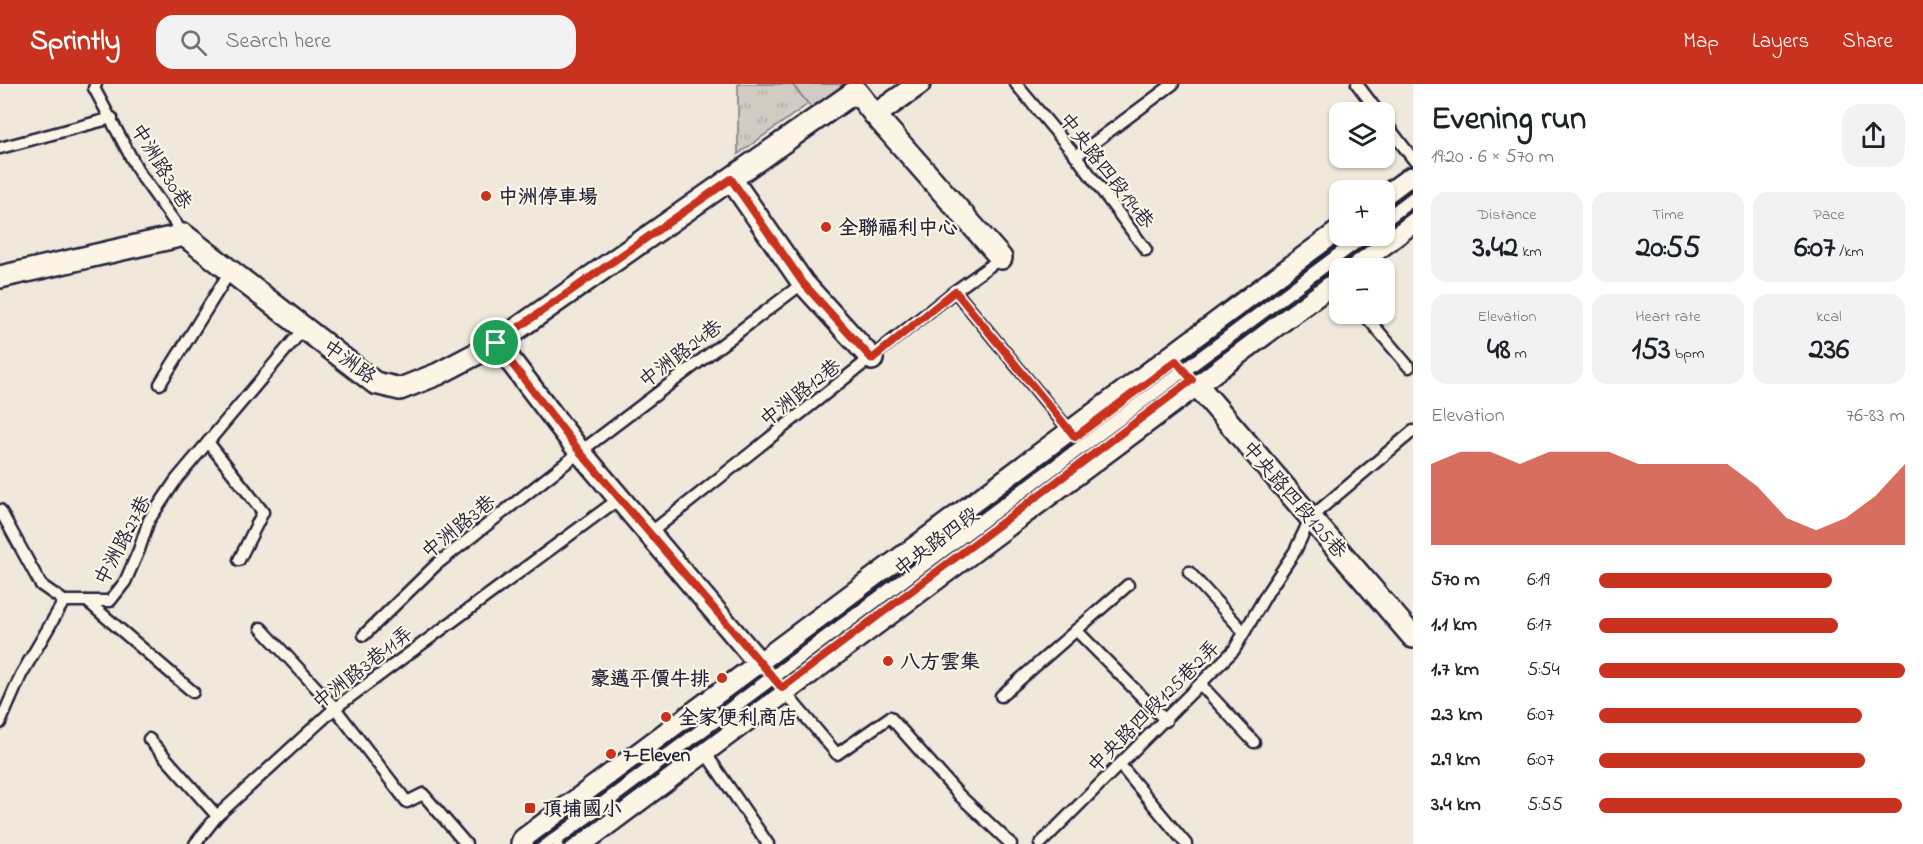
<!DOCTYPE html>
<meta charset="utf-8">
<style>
body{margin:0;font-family:"Indie Flower","LXGW WenKai TC",sans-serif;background:#f2f2f2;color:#202124;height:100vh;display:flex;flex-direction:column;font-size:22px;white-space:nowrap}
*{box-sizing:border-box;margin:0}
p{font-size:20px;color:#757577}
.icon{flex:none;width:33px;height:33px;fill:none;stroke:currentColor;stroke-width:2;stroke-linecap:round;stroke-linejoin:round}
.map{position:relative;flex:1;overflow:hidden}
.drawer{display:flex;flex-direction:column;background:#fff;width:510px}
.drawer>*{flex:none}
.buttons{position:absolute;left:1329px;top:18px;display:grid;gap:12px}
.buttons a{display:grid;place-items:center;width:66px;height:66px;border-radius:12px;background:#fff;box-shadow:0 2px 4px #0004;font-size:30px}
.pin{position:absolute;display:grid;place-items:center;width:51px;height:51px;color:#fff;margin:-26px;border:3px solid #fff;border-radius:50%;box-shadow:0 2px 6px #0007}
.round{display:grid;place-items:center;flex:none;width:63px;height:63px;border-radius:18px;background:#f2f2f2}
.head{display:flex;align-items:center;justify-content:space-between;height:102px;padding:0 18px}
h1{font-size:33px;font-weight:800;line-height:45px}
.metrics{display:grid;grid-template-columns:repeat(3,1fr);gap:9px;height:102px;padding:6px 18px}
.metrics div{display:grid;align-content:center;border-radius:15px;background:#f2f2f2;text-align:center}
.metrics b{font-size:30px;font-weight:800}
.metrics small{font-size:16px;font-weight:400}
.metrics p{font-size:16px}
.chart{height:168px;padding:12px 18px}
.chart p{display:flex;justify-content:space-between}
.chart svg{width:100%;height:108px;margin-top:6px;fill:#c8321e;opacity:.7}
ul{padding:0 18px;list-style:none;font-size:20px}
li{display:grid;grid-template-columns:96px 72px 1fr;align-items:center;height:45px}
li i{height:15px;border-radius:8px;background:#c8321e}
header{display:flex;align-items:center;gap:36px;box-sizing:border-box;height:84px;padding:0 30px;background:#c8321e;color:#fff}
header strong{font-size:28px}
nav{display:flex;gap:33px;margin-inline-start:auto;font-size:21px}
.search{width:420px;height:54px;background:#f2f2f2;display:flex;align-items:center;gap:15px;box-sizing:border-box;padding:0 21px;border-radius:18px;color:#757577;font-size:22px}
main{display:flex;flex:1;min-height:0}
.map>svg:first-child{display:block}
</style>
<header>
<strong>Sprintly</strong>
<div class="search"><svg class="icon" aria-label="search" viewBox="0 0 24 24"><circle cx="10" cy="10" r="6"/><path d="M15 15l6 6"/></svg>Search here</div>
<nav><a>Map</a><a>Layers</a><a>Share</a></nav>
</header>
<main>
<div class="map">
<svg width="1413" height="760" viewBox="0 0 1413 760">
<defs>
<pattern id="grass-tufts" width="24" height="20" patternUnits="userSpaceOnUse" patternTransform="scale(1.5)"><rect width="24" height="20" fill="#d1cbc3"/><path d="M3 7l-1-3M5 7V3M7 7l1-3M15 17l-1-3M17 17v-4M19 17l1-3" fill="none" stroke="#b3aea8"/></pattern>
</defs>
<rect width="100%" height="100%" fill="#efe8db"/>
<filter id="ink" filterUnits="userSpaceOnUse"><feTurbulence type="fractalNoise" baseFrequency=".0167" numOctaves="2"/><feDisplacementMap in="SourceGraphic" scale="12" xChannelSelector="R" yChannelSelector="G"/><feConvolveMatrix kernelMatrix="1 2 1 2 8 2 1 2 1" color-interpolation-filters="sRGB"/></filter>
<g filter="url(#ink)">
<path fill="url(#grass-tufts)" stroke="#7a767f" stroke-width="1.5" d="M738 0H836L738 70Z"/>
<path fill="#d1cbc3" stroke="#7a767f" stroke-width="1.5" d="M792 0H847L814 27Z"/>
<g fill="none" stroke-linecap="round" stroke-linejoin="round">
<defs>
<g id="lane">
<path d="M96 0 94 4 140 90 184 151"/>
<path d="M1016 0 1076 72 1146 166"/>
<path d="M1357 0 1378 28"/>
<path d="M1384 37 1413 75"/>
<path d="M0 64 112 34"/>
<path d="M1076 72 1173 0"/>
<path d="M955 207 1073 351"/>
<path d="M1364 230 1409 283"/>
<path d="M160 300 231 186"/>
<path d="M208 358 263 428 239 476"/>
<path d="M0 426 41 501 64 517"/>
<path d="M650 449 955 207 1001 174"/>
<path d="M1189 488 1244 548"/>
<path d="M87 517 193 608"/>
<path d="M261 544 335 624 407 718 423 710 466 760"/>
<path d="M1076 546 1166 637"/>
<path d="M364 551 437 480 580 368 803 199"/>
<path d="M1201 601 1254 658"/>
<path d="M782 605 837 670 890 633 960 712 1011 760"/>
<path d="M1001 612 1128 501"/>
<path d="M0 639 21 591 64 517H110L125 498 139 466 149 436 176 396 305 243"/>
<path d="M149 655 217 732 335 624 620 414"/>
<path d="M702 664 768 760"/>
<path d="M1120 681 1186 760"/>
<path d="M195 760 217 732"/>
<path d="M1040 760 1234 566 1269 506 1295 467 1311 433 1413 347"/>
</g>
<g id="street">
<path d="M875 31 1001 174"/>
<path d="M731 95 803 199 872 275"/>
<path d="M0 193 184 151 375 299 400 305 438 290 497 259 580 368 771 593"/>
<path d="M497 259 856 7 875 31 919 0"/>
<path d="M1184 286 1413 553"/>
</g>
<g id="primary">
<path d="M1384 121 1413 100"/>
<path d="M1342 184 1413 130"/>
<path d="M528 760 1343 152"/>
<path d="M570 760 1340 186"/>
</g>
</defs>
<use href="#lane" stroke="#22223b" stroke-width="15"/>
<use href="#street" stroke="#22223b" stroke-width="26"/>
<use href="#primary" stroke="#22223b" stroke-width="38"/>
<use href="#lane" stroke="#fcf5e5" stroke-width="10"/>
<use href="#street" stroke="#fcf5e5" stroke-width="21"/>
<use href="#primary" stroke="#fcf5e5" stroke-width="33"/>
<g stroke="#22223b" stroke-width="4.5">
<path d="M1384 126 1413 104"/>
<path d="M1384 147 1413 125"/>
<path d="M535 760 1350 152"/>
<path d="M564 760 1378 152"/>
</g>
</g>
</g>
<g fill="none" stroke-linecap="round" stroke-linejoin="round" filter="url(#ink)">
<defs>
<path id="route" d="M731 95 803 199 872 275 955 207 1075 353 1176 277 1192 296 782 604 580 368 496 259Z"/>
</defs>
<use href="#route" stroke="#fff" stroke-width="12"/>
<use href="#route" stroke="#c8321e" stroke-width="8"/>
</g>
<g fill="#c8321e" stroke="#fcf5e5" stroke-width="2">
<circle cx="486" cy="112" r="6"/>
<circle cx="826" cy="143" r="6"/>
<circle cx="888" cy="577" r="6"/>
<circle cx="722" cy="594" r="6"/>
<circle cx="666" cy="633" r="6"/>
<circle cx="611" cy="670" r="6"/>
<rect x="524" y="718" width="12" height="12" rx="3"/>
</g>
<g text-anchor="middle" stroke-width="4.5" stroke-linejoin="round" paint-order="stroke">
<g font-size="20" fill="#22223b" stroke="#fcf5e5">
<text transform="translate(162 82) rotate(58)" y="7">中洲路30巷</text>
<text transform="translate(1107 86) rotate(52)" y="7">中央路四段194巷</text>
<text transform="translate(680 269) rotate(-37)" y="7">中洲路24巷</text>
<text transform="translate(350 277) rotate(36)" y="7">中洲路</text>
<text transform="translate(800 308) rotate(-38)" y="7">中洲路12巷</text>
<text transform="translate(1295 415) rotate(49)" y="7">中央路四段125巷</text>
<text transform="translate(458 442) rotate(-39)" y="7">中洲路3巷</text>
<text transform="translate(122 456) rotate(-62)" y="7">中洲路27巷</text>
<text transform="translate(936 457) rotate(-37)" y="7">中央路四段</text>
<text transform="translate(362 583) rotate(-38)" y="7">中洲路3巷11弄</text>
<text transform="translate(1153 622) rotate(-45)" y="7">中央路四段125巷2弄</text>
</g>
<g font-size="20" font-weight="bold" fill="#22223b" stroke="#fcf5e5" text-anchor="start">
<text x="498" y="119">中洲停車場</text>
<text x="838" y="150">全聯福利中心</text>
<text x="900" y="584">八方雲集</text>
<text x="710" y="601" text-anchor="end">豪邁平價牛排</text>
<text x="678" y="640">全家便利商店</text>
<text x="623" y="677">7-Eleven</text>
<text x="542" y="731">頂埔國小</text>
</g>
</g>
</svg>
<div class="buttons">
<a><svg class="icon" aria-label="layers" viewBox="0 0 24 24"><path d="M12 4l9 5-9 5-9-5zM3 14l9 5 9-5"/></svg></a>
<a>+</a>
<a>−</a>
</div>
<div class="pin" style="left:496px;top:259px;background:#1e9e55"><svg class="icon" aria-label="arrive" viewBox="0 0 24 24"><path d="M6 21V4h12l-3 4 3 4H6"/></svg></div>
</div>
<section class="drawer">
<div class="head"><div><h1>Evening run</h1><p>19:20 · 6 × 570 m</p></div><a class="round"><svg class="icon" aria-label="share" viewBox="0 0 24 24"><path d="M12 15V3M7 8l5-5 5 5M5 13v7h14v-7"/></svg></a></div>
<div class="metrics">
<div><p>Distance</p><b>3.42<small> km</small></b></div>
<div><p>Time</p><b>20:55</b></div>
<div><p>Pace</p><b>6:07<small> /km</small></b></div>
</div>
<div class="metrics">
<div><p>Elevation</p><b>48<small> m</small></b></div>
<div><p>Heart rate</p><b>153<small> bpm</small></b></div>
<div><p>kcal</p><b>236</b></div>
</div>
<div class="chart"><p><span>Elevation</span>76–83 m</p>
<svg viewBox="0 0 160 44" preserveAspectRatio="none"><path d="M0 44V11L10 6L20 6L30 11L40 6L50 6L60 6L70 11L80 11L90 11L100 11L110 20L120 33L130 38L140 33L150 24L160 11V44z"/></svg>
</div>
<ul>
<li><b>570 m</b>6:19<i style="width:76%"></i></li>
<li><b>1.1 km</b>6:17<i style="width:78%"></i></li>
<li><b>1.7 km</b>5:54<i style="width:100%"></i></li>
<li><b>2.3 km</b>6:07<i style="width:86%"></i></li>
<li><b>2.9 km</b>6:07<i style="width:87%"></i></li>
<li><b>3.4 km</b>5:55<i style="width:99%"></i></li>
</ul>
</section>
</main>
